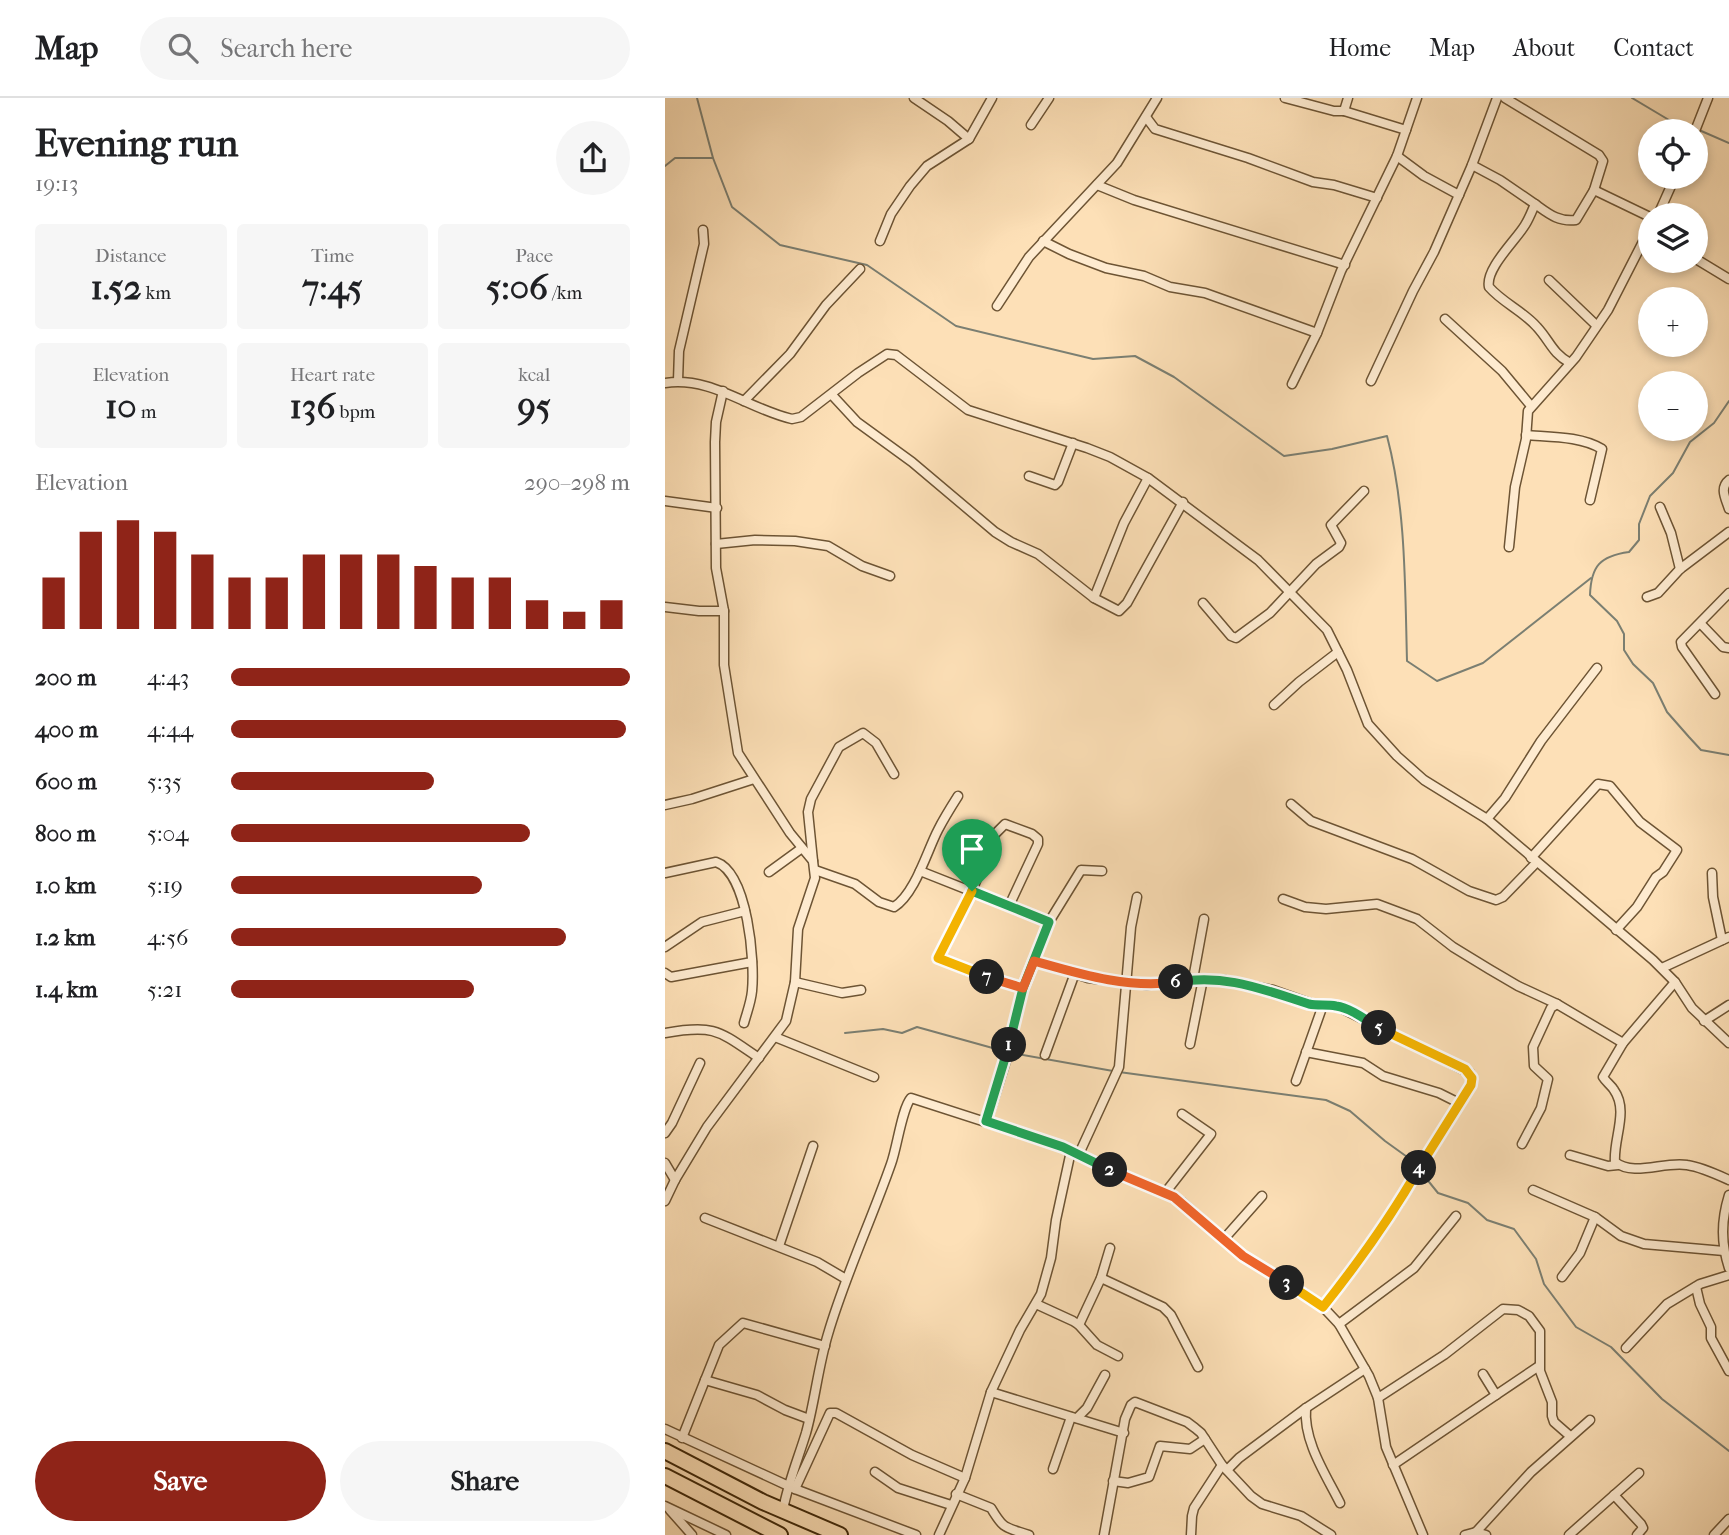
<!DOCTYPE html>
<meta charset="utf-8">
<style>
body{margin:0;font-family:"IM FELL French Canon",serif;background:#f6f6f6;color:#202124;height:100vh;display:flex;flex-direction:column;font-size:26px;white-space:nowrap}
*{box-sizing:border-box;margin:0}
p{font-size:23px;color:#757577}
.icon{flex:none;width:38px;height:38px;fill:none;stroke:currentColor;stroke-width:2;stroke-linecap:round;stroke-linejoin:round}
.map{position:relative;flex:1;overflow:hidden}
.panel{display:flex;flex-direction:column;background:#fff;width:665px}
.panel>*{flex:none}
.fabs{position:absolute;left:973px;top:21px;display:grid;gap:14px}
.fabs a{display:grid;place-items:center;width:70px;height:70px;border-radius:50%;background:#fff;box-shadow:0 4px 10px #0003;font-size:35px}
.pin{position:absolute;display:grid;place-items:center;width:60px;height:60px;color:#fff;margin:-72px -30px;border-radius:50% 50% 50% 0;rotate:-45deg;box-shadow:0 0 7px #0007}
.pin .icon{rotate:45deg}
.km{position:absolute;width:35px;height:35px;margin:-18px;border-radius:50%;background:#222;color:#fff;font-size:19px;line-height:35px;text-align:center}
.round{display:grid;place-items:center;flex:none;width:74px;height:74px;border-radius:37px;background:#f6f6f6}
.summary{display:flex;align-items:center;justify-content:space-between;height:119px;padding:0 35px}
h1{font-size:38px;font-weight:700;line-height:52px}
.metrics{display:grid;grid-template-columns:repeat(3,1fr);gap:10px;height:119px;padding:7px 35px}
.metrics div{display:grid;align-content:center;border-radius:7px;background:#f6f6f6;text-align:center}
.metrics b{font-size:35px;font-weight:700}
.metrics small{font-size:19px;font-weight:400}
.metrics p{font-size:19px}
.chart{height:196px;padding:14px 35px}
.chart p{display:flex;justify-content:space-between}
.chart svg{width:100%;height:126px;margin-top:7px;stroke:#8f2418;stroke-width:6}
.button{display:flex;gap:14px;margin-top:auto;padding:14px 35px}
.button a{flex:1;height:80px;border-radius:42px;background:#8f2418;color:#fff;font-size:28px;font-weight:700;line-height:80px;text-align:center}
.button a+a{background:#f6f6f6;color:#202124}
ul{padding:0 35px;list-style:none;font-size:23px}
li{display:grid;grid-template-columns:112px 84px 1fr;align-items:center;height:52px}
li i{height:18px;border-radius:9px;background:#8f2418}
header{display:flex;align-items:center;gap:42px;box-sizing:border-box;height:98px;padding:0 35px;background:#fff;border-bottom:2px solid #e0e0e0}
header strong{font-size:33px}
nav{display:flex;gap:38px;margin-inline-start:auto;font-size:24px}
.search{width:490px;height:63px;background:#f6f6f6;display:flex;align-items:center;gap:18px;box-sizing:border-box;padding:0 24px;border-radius:38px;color:#757577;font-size:26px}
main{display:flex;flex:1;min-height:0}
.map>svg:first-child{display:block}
</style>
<header>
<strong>Map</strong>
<div class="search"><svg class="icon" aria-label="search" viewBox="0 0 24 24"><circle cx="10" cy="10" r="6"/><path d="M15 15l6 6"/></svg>Search here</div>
<nav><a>Home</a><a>Map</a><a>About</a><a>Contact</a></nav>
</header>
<main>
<section class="panel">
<div class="summary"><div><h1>Evening run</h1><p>19:13</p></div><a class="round"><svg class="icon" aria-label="share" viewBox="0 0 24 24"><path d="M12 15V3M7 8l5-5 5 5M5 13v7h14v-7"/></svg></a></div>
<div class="metrics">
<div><p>Distance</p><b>1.52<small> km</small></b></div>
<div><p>Time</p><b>7:45</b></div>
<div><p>Pace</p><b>5:06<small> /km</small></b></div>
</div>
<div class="metrics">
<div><p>Elevation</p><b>10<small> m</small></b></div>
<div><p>Heart rate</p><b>136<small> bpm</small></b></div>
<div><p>kcal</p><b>95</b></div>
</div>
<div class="chart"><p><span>Elevation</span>290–298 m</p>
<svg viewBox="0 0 160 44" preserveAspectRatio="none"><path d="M5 44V26M15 44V10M25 44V6M35 44V10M45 44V18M55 44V26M65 44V26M75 44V18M85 44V18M95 44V18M105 44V22M115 44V26M125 44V26M135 44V34M145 44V38M155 44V34"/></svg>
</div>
<ul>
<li><b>200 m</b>4:43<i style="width:100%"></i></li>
<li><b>400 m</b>4:44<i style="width:99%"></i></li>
<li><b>600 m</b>5:35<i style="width:51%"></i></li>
<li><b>800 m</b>5:04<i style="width:75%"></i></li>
<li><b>1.0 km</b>5:19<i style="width:63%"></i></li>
<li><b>1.2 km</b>4:56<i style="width:84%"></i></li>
<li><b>1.4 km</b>5:21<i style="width:61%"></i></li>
</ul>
<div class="button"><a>Save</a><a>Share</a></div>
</section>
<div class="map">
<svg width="1064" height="1437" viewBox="0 0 1064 1437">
<rect width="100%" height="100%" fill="#fde0b7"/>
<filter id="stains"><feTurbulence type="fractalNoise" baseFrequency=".00286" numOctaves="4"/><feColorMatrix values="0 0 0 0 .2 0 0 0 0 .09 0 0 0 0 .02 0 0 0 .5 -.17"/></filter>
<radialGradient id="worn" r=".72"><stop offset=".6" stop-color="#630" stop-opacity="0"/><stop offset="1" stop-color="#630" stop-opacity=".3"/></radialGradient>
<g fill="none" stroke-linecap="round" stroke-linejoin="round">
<g stroke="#7b7f72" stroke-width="2">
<path d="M32 0 48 60 67 109 115 147 202 167 291 228 428 261 470 258 509 279 619 358 667 351 722 338C741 410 740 489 742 563L772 583 818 565 926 480"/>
<path d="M967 0 1004 22 1028 30"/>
<path d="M1034 32 1064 45"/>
<path d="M0 68 10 60H48"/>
<path d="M1064 303 1049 325 1025 344 1008 375 985 398 974 426V442L964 454C935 458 926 468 925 497L952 523 959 536V552L968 566 988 585 1002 614 1024 639 1036 652 1064 657"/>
<path d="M180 935 218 931 237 935 252 929 342 954"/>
<path d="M347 955 448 973"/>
<path d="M454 974 661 1002 685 1013 720 1043 745 1061 752 1069"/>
<path d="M756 1074 773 1095 803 1105 822 1122 849 1131 871 1161 879 1186 911 1229 946 1249 997 1301 1064 1353"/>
</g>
<defs>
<g id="street">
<path d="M249 0 283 23 304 41"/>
<path d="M620 0 669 13H679L741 32"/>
<path d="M840 0 934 57 938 63 929 92"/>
<path d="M679 13 683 0"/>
<path d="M481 19 490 31 583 60 648 84 669 87 712 100"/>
<path d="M366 27 384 0"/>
<path d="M1030 33 1043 0"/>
<path d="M732 58 759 78 794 97"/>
<path d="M807 67 835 82 870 106"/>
<path d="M432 87 469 102 680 167"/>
<path d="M993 117 1010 79"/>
<path d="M215 143 226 116 245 88 262 68 304 41 327 0"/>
<path d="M378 143 404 156 441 170 479 178 505 189 540 195 652 235 676 173 732 58 752 0"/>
<path d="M1031 161 1064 181"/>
<path d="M884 182 931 227"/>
<path d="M332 208 364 159 452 65 492 0"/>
<path d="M780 221 837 273 866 308"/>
<path d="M905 265C887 255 885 243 872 229 858 213 838 205 824 189 820 171 851 142 860 127 864 121 867 113 870 106 884 116 893 124 911 122L929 92 985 119"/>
<path d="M13 283 14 253 39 146 38 132"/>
<path d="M706 283 748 193 769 154 807 67 832 0"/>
<path d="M0 285C47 278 83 311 127 321L136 319 193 275 222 256 231 257 303 312 422 350 445 359 483 380 593 462 662 532 682 572 703 626 732 658 759 682 822 721 988 862 1010 884 1027 910 1064 945"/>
<path d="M627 286 652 235"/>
<path d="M167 297 192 324 247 364 330 434 346 444 373 456 429 500 454 513 462 505 518 404"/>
<path d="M79 303 125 256 161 207 195 171"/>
<path d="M861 337C885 339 916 338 937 351L925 402"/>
<path d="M364 378 390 387 393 384 408 345"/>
<path d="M1064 382C1054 390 1061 401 1064 411"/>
<path d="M0 403 52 410"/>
<path d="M995 409 1006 435 1015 471"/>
<path d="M51 446 90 442 130 443 163 448 197 468 225 478"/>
<path d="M844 449 850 389 861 341 863 313 911 259 943 212 985 130"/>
<path d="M982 499 993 495 1015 471 1064 434"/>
<path d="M429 500 459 425 483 380"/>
<path d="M538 505 566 538 571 540 605 515 651 466 674 449 676 445 666 427 699 393"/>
<path d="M0 509 34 513H59"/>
<path d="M1036 526 1058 549 1064 550"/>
<path d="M1050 596 1017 549 1016 544 1064 495"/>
<path d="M609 607 634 584 673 554"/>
<path d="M626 706 646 723 747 761 804 793 831 802 838 799 871 765"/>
<path d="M0 707 27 701 89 681"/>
<path d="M822 721 840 700 876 643 932 570"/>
<path d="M866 760 933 686 945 688 975 724 1012 752 998 774 991 779 972 809 951 832"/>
<path d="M148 763 143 714 146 701 174 649 198 635 211 645 229 676"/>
<path d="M150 772 190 786 214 804 229 809C250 796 262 753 273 732 279 720 286 709 293 698"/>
<path d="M255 773 384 824"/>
<path d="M104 774 137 750"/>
<path d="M0 775 51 764C83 775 90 864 87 893 86 904 82 914 79 925"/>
<path d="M1047 775 1048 799 1057 842"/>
<path d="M618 801 640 809 661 811 712 806 752 821 788 849 824 871 853 888 892 906 958 945"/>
<path d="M344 808 373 746V741L367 736 340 726 330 736 307 793 273 860 301 872 358 890"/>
<path d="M0 849 37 824 80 813"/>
<path d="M369 862 423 880 482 887 528 881 559 882 608 892 650 907 672 908 805 975 807 980 806 987 734 1105 691 1167 658 1209"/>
<path d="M997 870 1064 839"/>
<path d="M0 875 6 879 87 864"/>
<path d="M528 881 539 821"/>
<path d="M130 884 177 895 196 892"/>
<path d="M1010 884 958 945 938 979C941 984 946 987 949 992 964 1013 948 1041 950 1064 969 1079 999 1063 1022 1067 1036 1069 1051 1076 1064 1082"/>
<path d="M1039 923 1064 907"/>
<path d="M0 935C50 926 54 933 94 960"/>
<path d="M110 939 209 979"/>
<path d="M525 946 538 881"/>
<path d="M641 954 698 965 718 978 774 995 794 1005"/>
<path d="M380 957 410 875"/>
<path d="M631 983 658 907"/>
<path d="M322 1023 343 956 358 890 384 824 416 772 437 773"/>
<path d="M0 1035 7 1025 35 965"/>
<path d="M857 1046 876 1010 883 981 869 968 868 949 886 910 892 906"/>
<path d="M414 1056 454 969 466 829 472 799"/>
<path d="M905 1057 943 1068 953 1067"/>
<path d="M0 1065 10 1082"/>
<path d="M868 1092 930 1119 956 1138 979 1146 1059 1153"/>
<path d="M500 1095 546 1036 517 1016"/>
<path d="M1064 1097C1056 1123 1056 1145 1064 1170"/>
<path d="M0 1103 10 1082 42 1029 121 923 130 884 133 831 150 780 148 763 125 735 73 655 59 567V513L51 470 50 344 51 324 58 293"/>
<path d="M40 1120 152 1164 181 1181"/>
<path d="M558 1142 597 1098"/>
<path d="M114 1148 148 1048"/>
<path d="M897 1179 915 1155 930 1119"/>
<path d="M436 1180 498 1209 506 1217 533 1269"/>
<path d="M1031 1189 1035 1206 1046 1229V1240L1064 1273"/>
<path d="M371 1206 408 1223 414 1227 432 1247 453 1258"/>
<path d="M674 1226 749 1170 791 1118"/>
<path d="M414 1227 436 1180 445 1150"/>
<path d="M961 1250 1002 1206 1035 1186 1064 1177"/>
<path d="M40 1282 92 1297 120 1312 144 1321"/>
<path d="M326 1294 459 1335"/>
<path d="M831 1297 874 1268"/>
<path d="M713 1300 779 1257 838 1211 853 1212 864 1218 875 1233V1273L887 1304V1318L889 1324 905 1338"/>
<path d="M641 1310C638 1343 661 1377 675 1405"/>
<path d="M412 1320 422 1310 440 1277"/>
<path d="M0 1331 130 1391 251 1437"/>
<path d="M17 1340 54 1247 78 1225 160 1248"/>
<path d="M728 1367 831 1297 818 1276"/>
<path d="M388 1371 406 1319"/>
<path d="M562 1372 574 1360 641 1310 700 1271"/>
<path d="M210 1374 233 1390 286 1407"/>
<path d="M448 1383 463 1385 484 1379 495 1348 525 1351 540 1341"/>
<path d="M130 1391 165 1315H171L247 1357 300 1380"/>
<path d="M291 1396 326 1410C339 1432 340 1429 364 1437"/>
<path d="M949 1397 976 1426 978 1430 972 1437"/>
<path d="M0 1408 61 1437"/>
<path d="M5 1412 27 1437"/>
<path d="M118 1412C123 1385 133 1361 141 1335 150 1303 153 1269 163 1236 180 1178 206 1123 226 1066 232 1050 237 1010 246 1000L398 1049 455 1077 500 1095 517 1104 578 1158 639 1195 658 1209 674 1226 704 1278 713 1300 721 1349 758 1437"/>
<path d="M811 1434 866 1374 925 1322"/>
<path d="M274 1437 300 1380 326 1294 355 1232 376 1196 386 1160 391 1122 406 1053"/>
<path d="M439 1437 460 1321 466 1307 470 1304 522 1324 530 1330 536 1335 557 1367 586 1398 597 1406 636 1418 666 1437"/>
<path d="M526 1437 527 1418 529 1410 557 1367"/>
<path d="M800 1437 811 1434 821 1437"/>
<path d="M904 1437 974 1375"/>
<path d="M1049 1437 1064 1421"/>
</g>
<g id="highway">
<path d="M0 1353 98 1404 175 1437"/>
<path d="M0 1378 115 1437"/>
</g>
</defs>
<use href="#street" stroke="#6d5434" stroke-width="11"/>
<use href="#highway" stroke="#3d2608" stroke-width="18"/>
<use href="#street" stroke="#feebd0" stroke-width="8"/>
<use href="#highway" stroke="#fde0b7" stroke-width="14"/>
</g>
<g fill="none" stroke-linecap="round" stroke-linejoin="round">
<defs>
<path id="split-1" d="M307 793 384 824 358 890 344 947"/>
<path id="split-2" d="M344 947 321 1023 398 1049 445 1072"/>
<path id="split-3" d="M445 1072 509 1099 578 1158 622 1185"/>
<path id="split-4" d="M622 1185 658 1209C693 1165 726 1119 754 1070"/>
<path id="split-5" d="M714 930 800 971 807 980 806 987 754 1070"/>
<path id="split-6" d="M511 884C563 876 596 891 644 906 653 908 662 906 671 908 686 910 701 922 714 930"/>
<path id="split-7" d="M322 879 358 890 369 863C415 876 463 891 511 884"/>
<path id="split-8" d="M307 793 273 860 322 879"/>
</defs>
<use href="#split-1" stroke="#fff" stroke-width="14"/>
<use href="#split-2" stroke="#fff" stroke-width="14"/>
<use href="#split-3" stroke="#fff" stroke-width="14"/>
<use href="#split-4" stroke="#fff" stroke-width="14"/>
<use href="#split-5" stroke="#fff" stroke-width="14"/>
<use href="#split-6" stroke="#fff" stroke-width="14"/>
<use href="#split-7" stroke="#fff" stroke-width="14"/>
<use href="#split-8" stroke="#fff" stroke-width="14"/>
<use href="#split-1" stroke="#22a559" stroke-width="9"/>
<use href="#split-2" stroke="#22a559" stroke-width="9"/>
<use href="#split-3" stroke="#f0652b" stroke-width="9"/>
<use href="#split-4" stroke="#f5b400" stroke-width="9"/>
<use href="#split-5" stroke="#f5b400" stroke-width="9"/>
<use href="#split-6" stroke="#22a559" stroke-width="9"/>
<use href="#split-7" stroke="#f0652b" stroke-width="9"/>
<use href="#split-8" stroke="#f5b400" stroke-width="9"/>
</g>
<rect width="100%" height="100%" filter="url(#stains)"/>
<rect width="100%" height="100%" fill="url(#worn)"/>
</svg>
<div class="fabs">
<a><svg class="icon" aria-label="locate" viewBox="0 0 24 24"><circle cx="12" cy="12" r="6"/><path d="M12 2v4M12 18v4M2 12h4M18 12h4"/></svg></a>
<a><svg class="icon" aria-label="layers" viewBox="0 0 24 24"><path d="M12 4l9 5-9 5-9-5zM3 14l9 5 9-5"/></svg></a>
<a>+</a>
<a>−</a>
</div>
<div class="pin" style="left:307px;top:793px;background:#1e9e55"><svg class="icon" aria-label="arrive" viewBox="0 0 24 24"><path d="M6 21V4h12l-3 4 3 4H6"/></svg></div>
<b class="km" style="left:344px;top:947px">1</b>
<b class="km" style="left:445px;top:1072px">2</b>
<b class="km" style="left:622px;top:1185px">3</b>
<b class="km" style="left:754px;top:1070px">4</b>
<b class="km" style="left:714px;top:930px">5</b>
<b class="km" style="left:511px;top:884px">6</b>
<b class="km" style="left:322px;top:879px">7</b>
</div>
</main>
